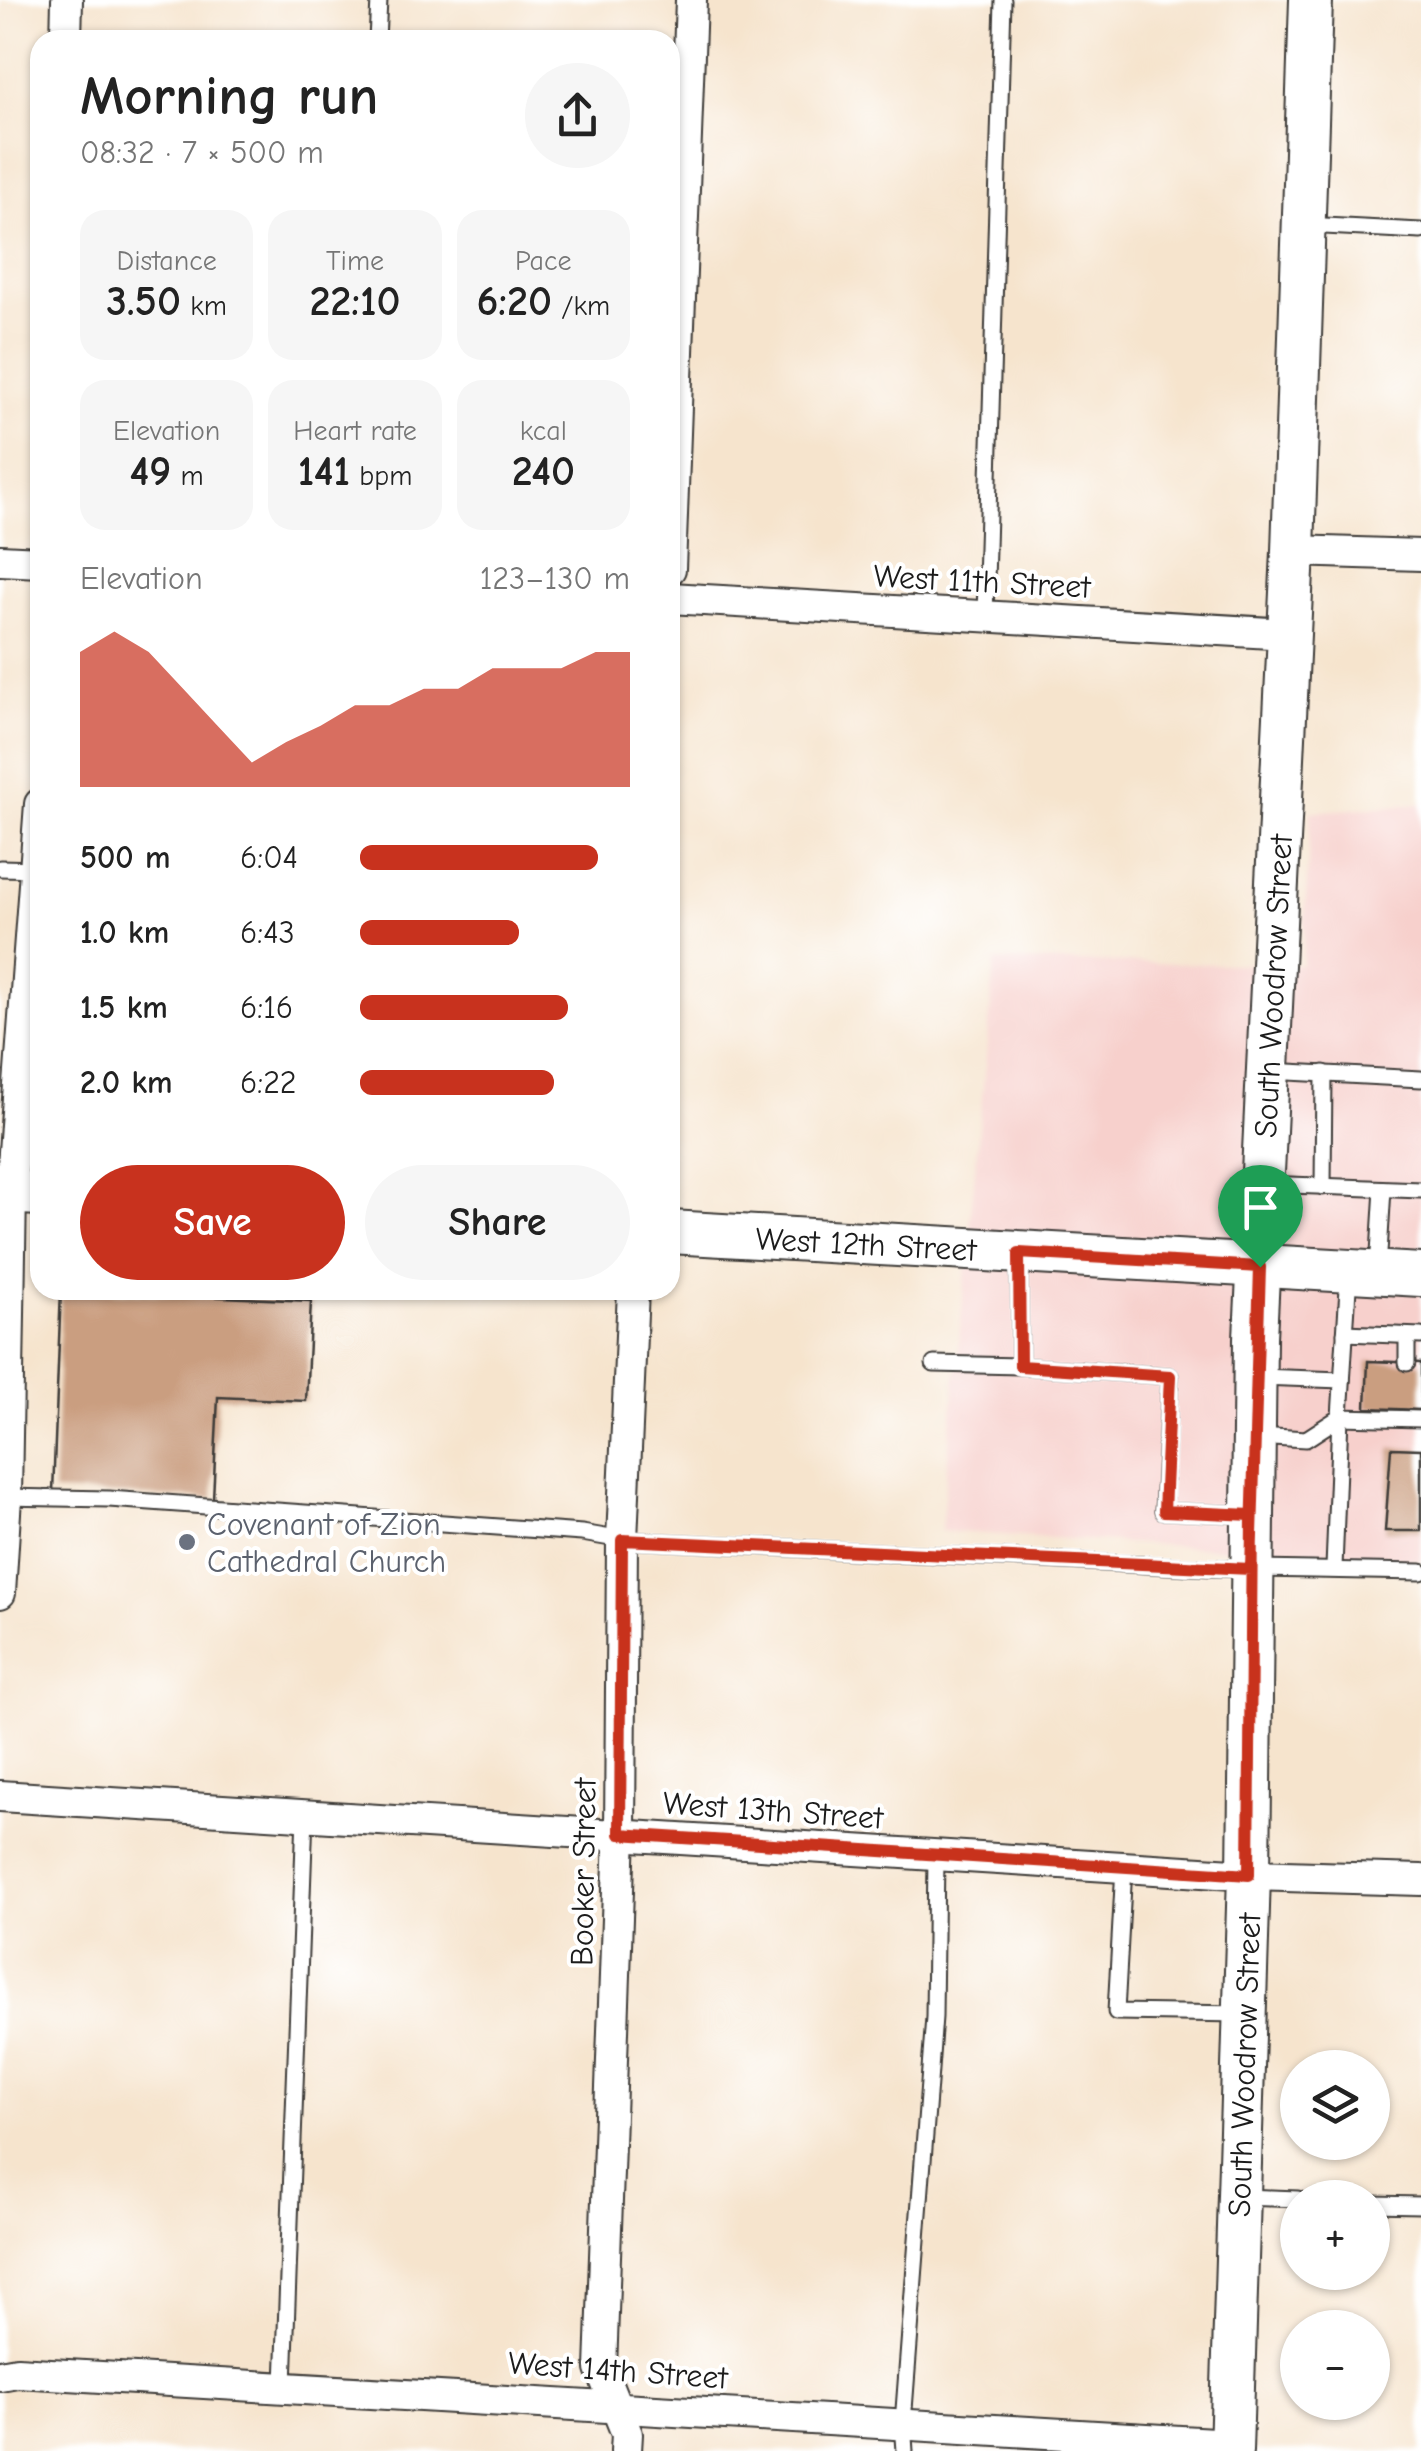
<!DOCTYPE html>
<meta charset="utf-8">
<style>
body{margin:0;font-family:"Comic Neue",sans-serif;background:#f6f6f6;color:#222;height:100vh;display:flex;flex-direction:column;font-size:38px;white-space:nowrap}
*{box-sizing:border-box;margin:0}
p{font-size:32px;color:#767676}
.icon{flex:none;width:55px;height:55px;fill:none;stroke:currentColor;stroke-width:2;stroke-linecap:round;stroke-linejoin:round}
.map{position:relative;flex:1;overflow:hidden}
.panel{position:absolute;left:30px;top:30px;width:650px;height:1270px;display:flex;flex-direction:column;background:#fff;border-radius:30px;box-shadow:0 2px 8px #0004}
.panel>*{flex:none}
.fabs{position:absolute;left:1280px;top:2050px;display:grid;gap:20px}
.fabs a{display:grid;place-items:center;width:110px;height:110px;border-radius:50%;background:#fff;box-shadow:0 2px 8px #0004;font-size:50px}
.pin{position:absolute;display:grid;place-items:center;width:85px;height:85px;color:#fff;margin:-102px -42px;border-radius:50% 50% 50% 0;rotate:-45deg;box-shadow:0 0 10px #0007}
.pin .icon{rotate:45deg}
.round{display:grid;place-items:center;flex:none;width:105px;height:105px;border-radius:52px;background:#f6f6f6}
.headline{display:flex;align-items:center;justify-content:space-between;height:170px;padding:0 50px}
h1{font-size:55px;font-weight:800;line-height:75px}
.metrics{display:grid;grid-template-columns:repeat(3,1fr);gap:15px;height:170px;padding:10px 50px}
.metrics div{display:grid;align-content:center;border-radius:25px;background:#f6f6f6;text-align:center}
.metrics b{font-size:42px;font-weight:800}
.metrics small{font-size:28px;font-weight:400}
.metrics p{font-size:28px}
.chart{height:280px;padding:20px 50px}
.chart p{display:flex;justify-content:space-between}
.chart svg{width:100%;height:180px;margin-top:10px;fill:#c8321e;opacity:.7}
.primary-button{display:flex;gap:20px;margin-top:auto;padding:20px 50px}
.primary-button a{flex:1;height:115px;border-radius:60px;background:#c8321e;color:#fff;font-size:40px;font-weight:800;line-height:115px;text-align:center}
.primary-button a+a{background:#f6f6f6;color:#222}
ul{padding:0 50px;list-style:none;font-size:32px}
li{display:grid;grid-template-columns:160px 120px 1fr;align-items:center;height:75px}
li i{height:25px;border-radius:12px;background:#c8321e}
.map>svg:first-child{display:block}
</style>
<div class="map">
<svg width="1421" height="2451" viewBox="0 0 1421 2451">
<rect width="100%" height="100%" fill="#fff"/>
<filter id="ink" filterUnits="userSpaceOnUse"><feTurbulence type="fractalNoise" baseFrequency=".01" numOctaves="2"/><feDisplacementMap in="SourceGraphic" scale="20" xChannelSelector="R" yChannelSelector="G"/><feConvolveMatrix kernelMatrix="1 2 1 2 8 2 1 2 1" color-interpolation-filters="sRGB"/></filter>
<filter id="wash" filterUnits="userSpaceOnUse"><feTurbulence type="fractalNoise" baseFrequency=".0048" numOctaves="4" result="noise"/><feDisplacementMap in="SourceGraphic" scale="40" xChannelSelector="R" yChannelSelector="G"/><feGaussianBlur stdDeviation="2.25" result="paint"/><feColorMatrix in="noise" values="0 0 0 0 0 0 0 0 0 0 0 0 0 0 0 0 0 1.4 0 .05"/><feComposite in="paint" operator="in"/></filter>
<g filter="url(#wash)">
<rect width="100%" height="100%" fill="#f6e4cd"/>
<path fill="#f7d0cc" d="M1421 804V1561L941 1531 995 961 1302 965 1311 812Z"/>
<g id="blocks">
<g fill="#ca9e80">
<path d="M61 1290 311 1301 306 1401 218 1397 213 1499 53 1492Z"/>
<path d="M1368 1361 1421 1363V1410L1366 1408Z"/>
<path d="M1391 1448 1421 1449V1531H1385Z"/>
</g>
</g>
</g>
<g filter="url(#ink)">
<use href="#blocks" fill-opacity="0" stroke="#3d3a37" stroke-width="2.5"/>
<g fill="none" stroke-linecap="round" stroke-linejoin="round">
<defs>
<g id="lane">
<path d="M377 40 379 0"/>
<path d="M1305 225 1421 231"/>
<path d="M985 616 1003 0"/>
<path d="M0 868 40 869"/>
<path d="M1270 1071 1421 1079"/>
<path d="M1264 1184 1421 1190"/>
<path d="M1323 1187 1324 1073"/>
<path d="M1019 1257 1020 1366 1170 1376 1163 1511 1251 1515"/>
<path d="M1378 1269 1383 1189"/>
<path d="M1349 1272 1340 1417 1421 1419"/>
<path d="M1345 1333 1421 1336"/>
<path d="M1407 1363V1336"/>
<path d="M934 1364 1020 1366"/>
<path d="M1256 1377 1342 1380"/>
<path d="M1257 1436 1306 1439 1340 1417"/>
<path d="M3 1497 109 1499 582 1533 622 1540 1212 1568 1421 1572"/>
<path d="M1334 1568 1340 1417"/>
<path d="M1124 1867 1116 2012 1241 2014"/>
<path d="M1242 2197 1298 2199"/>
<path d="M1372 2204 1421 2205"/>
<path d="M284 2385 305 1815"/>
<path d="M905 2451 903 2423 934 2017 936 1856"/>
</g>
<g id="street">
<path d="M66 40 67 0"/>
<path d="M1293 551 1421 555"/>
<path d="M0 560 40 562"/>
<path d="M670 569 691 0"/>
<path d="M670 598 1289 634"/>
<path d="M0 1593 6 1497 11 1192 40 804"/>
<path d="M0 1796 1249 1875 1421 1880"/>
<path d="M0 2375 17 2372 1231 2444"/>
<path d="M626 2451 627 2434 601 2369 620 1834 622 1540 633 1290"/>
</g>
<g id="secondary">
<path d="M0 1192 40 1194"/>
<path d="M670 1232 1421 1275"/>
<path d="M1231 2451 1249 1875 1255 1338 1293 551 1311 0"/>
</g>
</defs>
<use href="#lane" stroke="#3d3a37" stroke-width="19"/>
<use href="#street" stroke="#3d3a37" stroke-width="34"/>
<use href="#secondary" stroke="#3d3a37" stroke-width="46"/>
<use href="#lane" stroke="#fff" stroke-width="15"/>
<use href="#street" stroke="#fff" stroke-width="30"/>
<use href="#secondary" stroke="#fff" stroke-width="42"/>
</g>
</g>
<g fill="none" stroke-linecap="round" stroke-linejoin="round" filter="url(#ink)">
<defs>
<path id="route" d="M1260 1267 1251 1569 622 1540 620 1834 1249 1875 1252 1515 1164 1511 1170 1376 1020 1366 1019 1253 1260 1267"/>
</defs>
<use href="#route" stroke="#fff" stroke-width="20"/>
<use href="#route" stroke="#c8321e" stroke-width="12"/>
</g>
<circle fill="#6b7280" stroke="#fff" stroke-width="4" cx="187" cy="1542" r="10"/>
<g text-anchor="middle" stroke-width="8" stroke-linejoin="round" paint-order="stroke">
<g font-size="32" fill="#1c1c1c" stroke="#fff">
<text transform="translate(982 581) rotate(3)" y="11">West 11th Street</text>
<text transform="translate(1273 986) rotate(-87)" y="11">South Woodrow Street</text>
<text transform="translate(866 1244) rotate(3)" y="11">West 12th Street</text>
<text transform="translate(773 1810) rotate(4)" y="11">West 13th Street</text>
<text transform="translate(583 1872) rotate(-89)" y="11">Booker Street</text>
<text transform="translate(1244 2065) rotate(-88)" y="11">South Woodrow Street</text>
<text transform="translate(618 2370) rotate(4)" y="11">West 14th Street</text>
</g>
<g font-size="32" fill="#5b616d" stroke="#fff" text-anchor="start">
<text x="207" y="1535">Covenant of Zion<tspan x="207" dy="37">Cathedral Church</tspan></text>
</g>
</g>
</svg>
<div class="fabs">
<a><svg class="icon" aria-label="layers" viewBox="0 0 24 24"><path d="M12 4l9 5-9 5-9-5zM3 14l9 5 9-5"/></svg></a>
<a>+</a>
<a>−</a>
</div>
<div class="pin" style="left:1260px;top:1267px;background:#1e9e55"><svg class="icon" aria-label="arrive" viewBox="0 0 24 24"><path d="M6 21V4h12l-3 4 3 4H6"/></svg></div>
<section class="panel">
<div class="headline"><div><h1>Morning run</h1><p>08:32 · 7 × 500 m</p></div><a class="round"><svg class="icon" aria-label="share" viewBox="0 0 24 24"><path d="M12 15V3M7 8l5-5 5 5M5 13v7h14v-7"/></svg></a></div>
<div class="metrics">
<div><p>Distance</p><b>3.50<small> km</small></b></div>
<div><p>Time</p><b>22:10</b></div>
<div><p>Pace</p><b>6:20<small> /km</small></b></div>
</div>
<div class="metrics">
<div><p>Elevation</p><b>49<small> m</small></b></div>
<div><p>Heart rate</p><b>141<small> bpm</small></b></div>
<div><p>kcal</p><b>240</b></div>
</div>
<div class="chart"><p><span>Elevation</span>123–130 m</p>
<svg viewBox="0 0 160 44" preserveAspectRatio="none"><path d="M0 44V11L10 6L20 11L30 20L40 29L50 38L60 33L70 29L80 24L90 24L100 20L110 20L120 15L130 15L140 15L150 11L160 11V44z"/></svg>
</div>
<ul>
<li><b>500 m</b>6:04<i style="width:88%"></i></li>
<li><b>1.0 km</b>6:43<i style="width:59%"></i></li>
<li><b>1.5 km</b>6:16<i style="width:77%"></i></li>
<li><b>2.0 km</b>6:22<i style="width:72%"></i></li>
</ul>
<div class="primary-button"><a>Save</a><a>Share</a></div>
</section>
</div>
